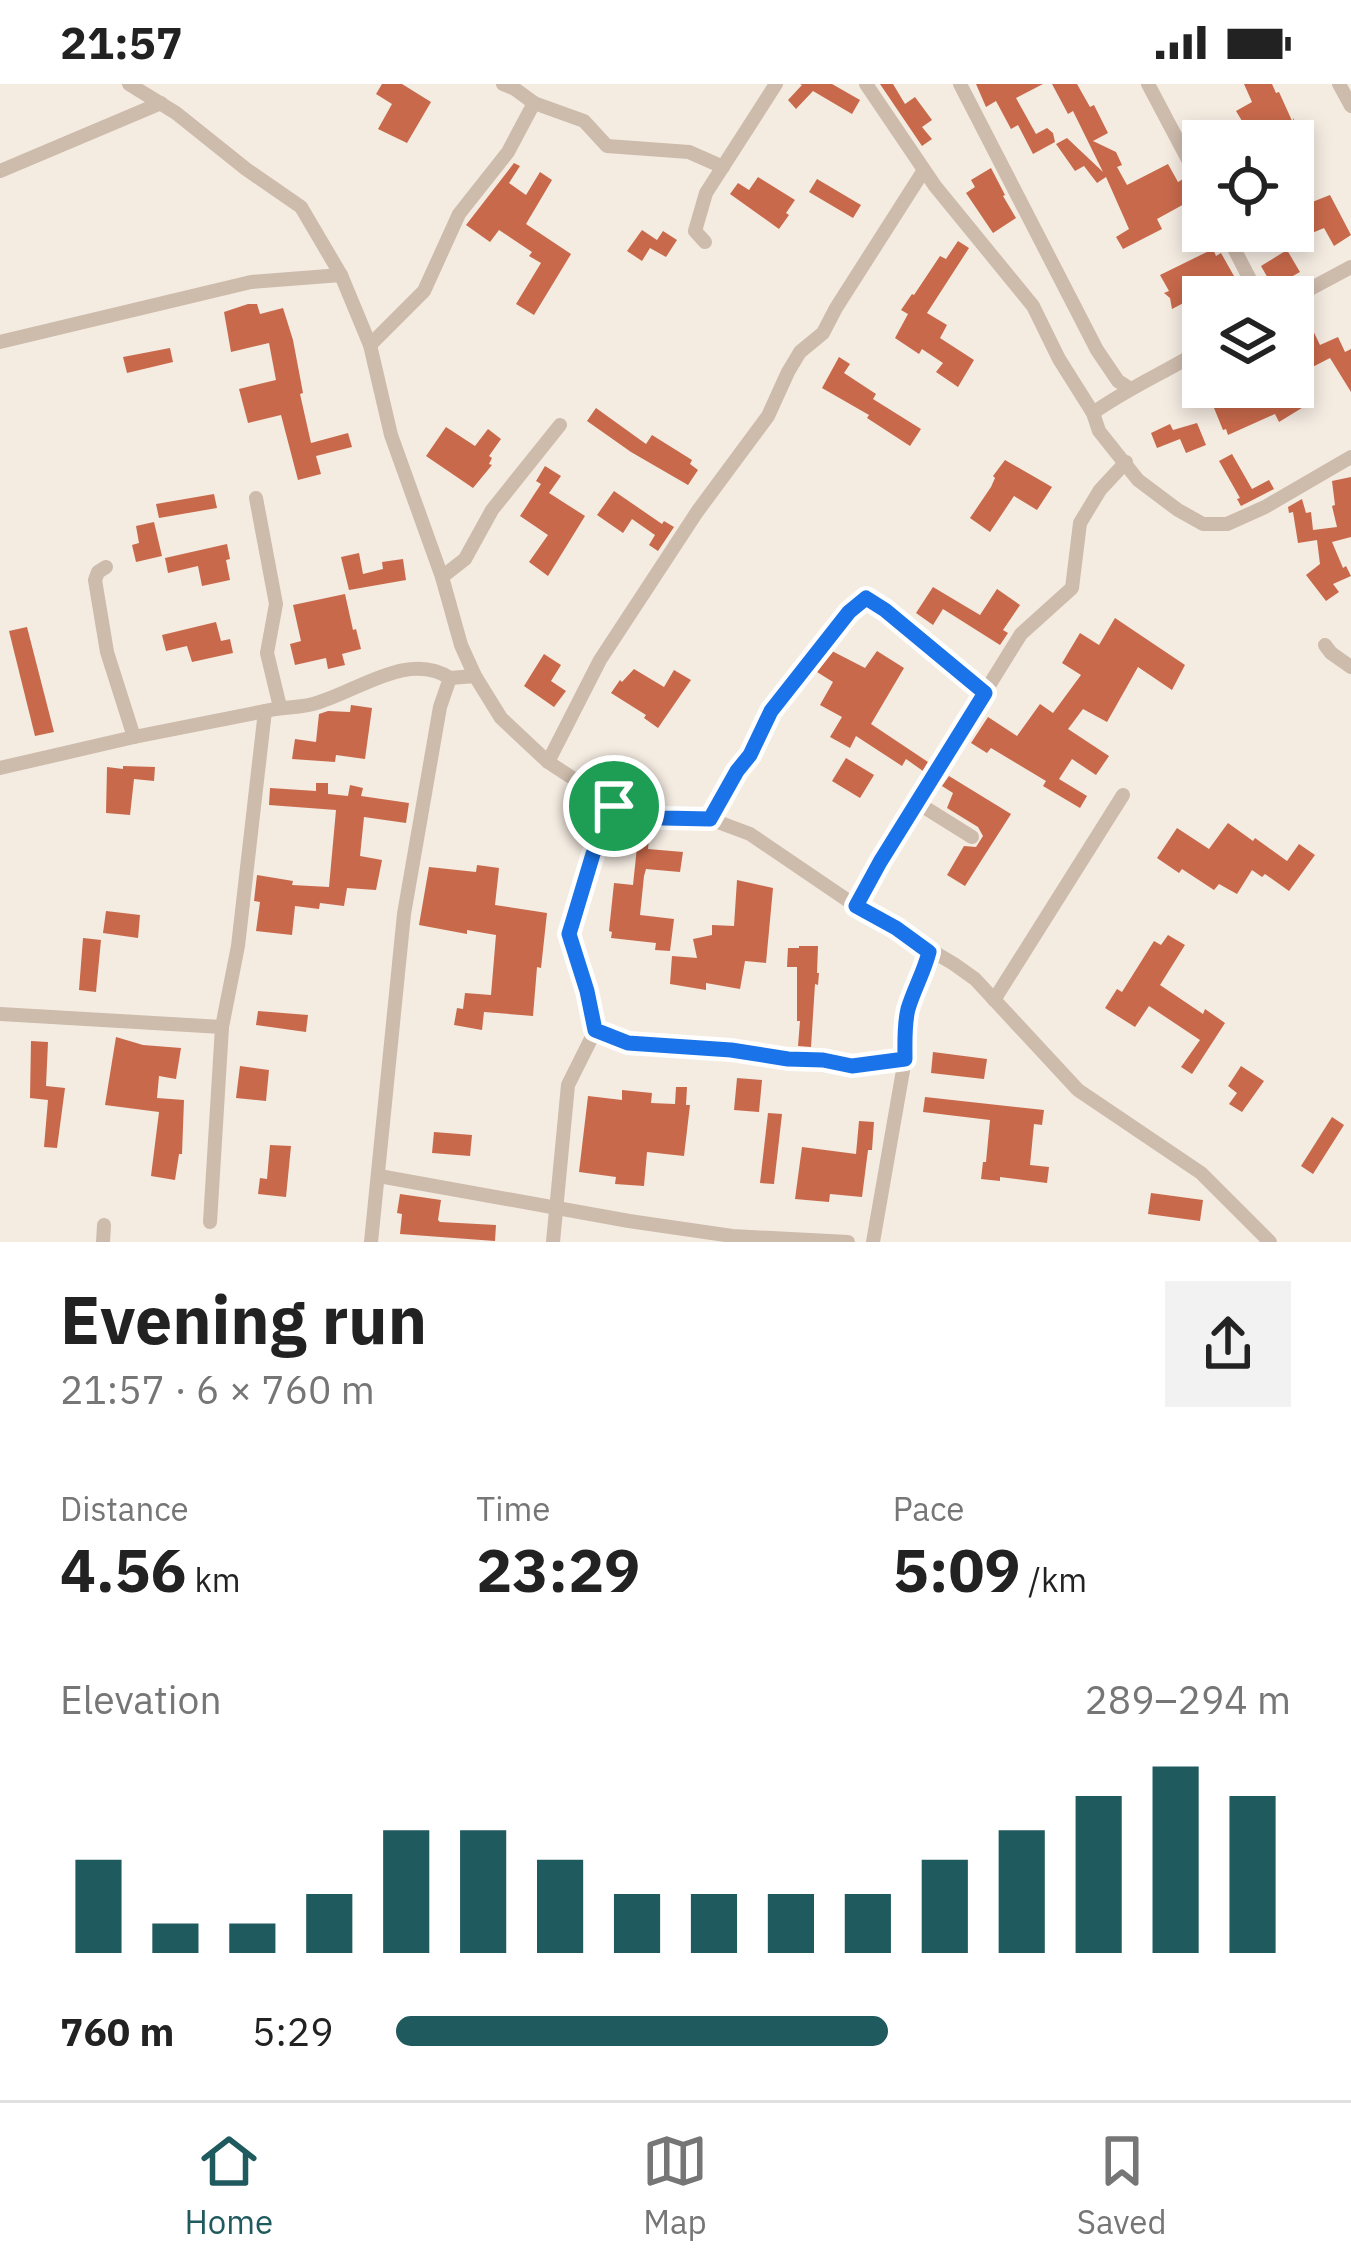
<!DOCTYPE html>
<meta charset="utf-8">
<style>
body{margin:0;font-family:"IBM Plex Sans",sans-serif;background:#f2f2f2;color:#222;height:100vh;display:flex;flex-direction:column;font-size:45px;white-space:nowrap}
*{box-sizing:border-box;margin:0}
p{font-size:39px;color:#767676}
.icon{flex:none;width:66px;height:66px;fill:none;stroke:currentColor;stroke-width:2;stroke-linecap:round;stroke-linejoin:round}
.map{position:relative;height:1158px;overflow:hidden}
.panel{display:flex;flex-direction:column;background:#fff;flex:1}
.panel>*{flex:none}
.buttons{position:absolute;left:1182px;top:36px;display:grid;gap:24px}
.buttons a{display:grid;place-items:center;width:132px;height:132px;border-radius:0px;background:#fff;box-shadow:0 6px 18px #0003;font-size:60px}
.pin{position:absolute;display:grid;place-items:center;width:102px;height:102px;color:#fff;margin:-51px;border:6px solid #fff;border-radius:50%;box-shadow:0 3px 12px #0007}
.round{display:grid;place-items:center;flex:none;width:126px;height:126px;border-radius:0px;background:#f2f2f2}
.headline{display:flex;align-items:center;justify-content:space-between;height:204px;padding:0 60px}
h1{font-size:66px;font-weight:700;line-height:90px}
.metrics{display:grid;grid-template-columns:repeat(3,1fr);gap:18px;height:204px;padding:12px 60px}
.metrics div{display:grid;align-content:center}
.metrics b{font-size:60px;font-weight:700}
.metrics small{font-size:33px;font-weight:400}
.metrics p{font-size:33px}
.chart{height:336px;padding:24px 60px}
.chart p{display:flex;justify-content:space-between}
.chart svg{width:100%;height:216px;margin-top:12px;stroke:#1f5a5e;stroke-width:6}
ul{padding:0 60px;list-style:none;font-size:39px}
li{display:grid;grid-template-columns:192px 144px 1fr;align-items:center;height:90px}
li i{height:30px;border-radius:15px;background:#1f5a5e}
.status{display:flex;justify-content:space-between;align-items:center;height:84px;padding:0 60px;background:#fff;direction:ltr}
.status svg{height:33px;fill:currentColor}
.tab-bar{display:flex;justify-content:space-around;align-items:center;height:168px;border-top:3px solid #e0e0e0;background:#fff;font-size:33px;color:#767676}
.tab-bar a{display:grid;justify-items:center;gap:6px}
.tab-bar .on{color:#1f5a5e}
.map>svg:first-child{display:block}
</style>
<div class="status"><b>21:57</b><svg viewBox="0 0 49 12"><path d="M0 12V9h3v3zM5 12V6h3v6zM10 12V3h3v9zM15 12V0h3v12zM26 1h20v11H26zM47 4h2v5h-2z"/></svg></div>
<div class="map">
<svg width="1351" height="1158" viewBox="0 0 1351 1158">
<rect width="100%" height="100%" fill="#f4ebe1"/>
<g fill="#c8694b">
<path d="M382 0H402L431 18 407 59 378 45 392 20 376 10Z"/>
<path d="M800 0H832L860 16 852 30 813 7 796 25 788 16 802 1Z"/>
<path d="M880 0H893L905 20 915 13 932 36 922 43 932 55 922 62Z"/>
<path d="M976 0H1043L1016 14 1036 50 1047 44 1053 49 1055 58 1033 70 1018 41 1011 45 996 17 986 23Z"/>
<path d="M1052 0H1077L1090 23 1094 21 1108 49 1093 57 1116 68 1122 81 1117 83 1127 101 1168 80 1178 98 1185 94 1197 113 1157 135 1162 145 1123 165 1116 153 1129 145 1106 93 1097 99 1084 82 1075 87 1056 60 1067 54 1103 88 1073 27 1068 30Z"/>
<path d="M1244 0H1272L1276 9 1279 8 1293 39V34L1308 64 1293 72V57H1254L1236 27 1252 18Z"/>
<path d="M514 79 520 82 509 99 526 111 540 88 552 96 526 140 571 170 534 231 516 220 541 179 529 172 532 168 499 146 490 158 466 141Z"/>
<path d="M991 84 1005 111 1003 112 1016 134 993 149 966 109 975 103 971 96Z"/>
<path d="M758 93 795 116 786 129 789 131 779 145 730 110 738 99 749 106Z"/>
<path d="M817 95 861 121 853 134 809 108Z"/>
<path d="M1330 111 1351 151 1334 162 1324 144 1305 152 1293 130V119L1304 114 1307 120Z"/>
<path d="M642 146 657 156 663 147 677 156 666 173 650 164 642 177 627 167Z"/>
<path d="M958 157 969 164 927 229 947 241 940 254 974 276 958 303 936 288 943 279 922 265 919 270 895 254 908 230 901 226 912 210 914 211 940 172 946 175Z"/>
<path d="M1213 165 1216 172 1221 169 1243 208 1233 213 1226 197 1172 225 1170 214 1164 209 1169 207 1160 191Z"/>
<path d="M1287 166 1300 188 1273 203 1261 182Z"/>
<path d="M248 220H257L260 230 283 224 293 256 303 309 300 310 311 359 348 349 352 363 316 372 321 390 298 396 281 331 248 339 239 305 276 296 269 259 231 268 224 228Z"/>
<path d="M1309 238 1320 261 1338 253 1345 268 1351 265V308L1330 274 1293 293V246Z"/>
<path d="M170 264 173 278 127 289 123 273Z"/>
<path d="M839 273 850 280 844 289 876 310 873 315 921 345 910 362 867 334 869 331 822 304Z"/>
<path d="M1273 303H1300L1310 319 1279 338 1275 330 1228 351 1226 345 1223 346 1214 324 1226 319 1228 323 1247 315 1249 318Z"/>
<path d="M596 324 646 360 652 351 692 376 690 380 698 386 688 401 631 368 587 337Z"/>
<path d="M1197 339 1206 361 1186 369 1180 355 1157 364 1151 349 1170 340 1173 346Z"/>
<path d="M446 343 475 362 488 345 501 355 489 372 492 374 489 380 492 381 473 404 426 372Z"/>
<path d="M1232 370 1252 405 1269 396 1274 405 1241 422 1237 415 1240 414 1219 377Z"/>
<path d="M1005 376 1052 403 1037 426 1014 412 990 448 970 434 991 403 995 394 993 392Z"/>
<path d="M545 382 561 392 549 409 585 432 548 492 529 478 548 451 520 432 541 400 536 397Z"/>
<path d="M1351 393V453L1332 458 1343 484 1346 482 1351 492 1333 500 1339 508 1326 517 1306 491 1320 480 1317 456 1298 459 1293 428 1289 429 1288 423 1302 415 1306 429 1311 428 1313 446 1337 443 1332 422 1335 421 1332 397Z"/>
<path d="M614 407 662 440 664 437 674 443 658 467 649 461 655 451 632 435 623 449 597 431Z"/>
<path d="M214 410 217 424 159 434 156 420Z"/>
<path d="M154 438 162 472 136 478 132 461 139 459 136 442Z"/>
<path d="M227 460 230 475 226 476 230 496 202 502 198 482 168 489 165 474Z"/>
<path d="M359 469 363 490 383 485 382 478 403 475 406 496 349 506 341 473Z"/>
<path d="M933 503 980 531 997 505 1020 521 1003 546 1008 549 1000 561 943 525 933 541 916 529Z"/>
<path d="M345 510 353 546 356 545 361 565 342 570 345 581 328 585 326 574 295 581 290 560 301 557 293 521Z"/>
<path d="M1115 534 1185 581 1172 606 1138 583 1107 638 1083 625 1068 645 1109 672 1096 691 1072 675 1059 695 1087 712 1080 724 1043 702 1046 697 991 664 987 669 971 659 988 633 1017 652 1040 620 1053 629 1081 591 1062 579 1080 549 1099 561Z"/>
<path d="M216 538 221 557 230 555 233 569 192 578 187 562 166 567 162 551Z"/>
<path d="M27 543 54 648 35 652 9 547Z"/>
<path d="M832 567 865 584 877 567 904 584 871 640 928 678 923 687 906 675 902 682 856 652 850 664 830 653 842 633 820 621 833 598 817 588Z"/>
<path d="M544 570 561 581 551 597 566 607 554 623 524 602Z"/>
<path d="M634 585 664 603 674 586 691 596 658 644 644 634 646 631 611 609 620 596 622 598Z"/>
<path d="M351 621 372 624 365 675 336 671 335 678 292 675 295 655 316 658 319 630 328 627 350 628Z"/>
<path d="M846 674 874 691 860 714 832 697Z"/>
<path d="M123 682 155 683 154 697 134 695 130 731 106 729 107 683 123 685Z"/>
<path d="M949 692 1011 730 965 802 947 791 964 762 976 763 983 752 978 743 947 724 953 709 942 702Z"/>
<path d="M316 699H328V710L348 712 350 701 363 704 361 712 409 719 406 739 364 733 360 772 382 776 376 806 347 804 344 822 320 819 319 825 295 822 292 851 256 847 260 818 254 817 257 791 293 797 292 801 329 803 336 726 269 721 270 704 316 707Z"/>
<path d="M1228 739 1253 757 1255 754 1287 777 1299 760 1315 771 1289 807 1265 790 1262 793 1252 786 1237 810 1219 800 1214 806 1182 785 1179 789 1157 774 1177 744 1209 765Z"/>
<path d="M614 751 649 754 648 765 683 768 680 788 646 785 644 792 640 831 674 835 670 867 655 866 656 859 611 854 612 848 609 847 614 799 633 801 637 763 612 761Z"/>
<path d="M477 781 499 784 495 821 547 829 541 884 537 883 533 932 484 928 482 946 454 941 457 924 463 925 465 909 491 911 496 851 467 846V850L419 841 429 783 476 788Z"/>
<path d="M737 796 773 804 766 879 745 877 740 905 706 899V906L670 900 672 872 697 874 693 855 712 851V841L734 842Z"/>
<path d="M106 827 140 831 138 854 103 849Z"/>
<path d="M1168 851 1185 861 1160 901 1203 930 1205 925 1225 939 1192 990 1181 983 1200 956 1149 922 1135 943 1105 924 1117 905 1122 908 1154 857 1161 861Z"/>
<path d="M83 854 101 856 96 908 79 906Z"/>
<path d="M799 862H818L817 889H819L818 901 815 900 811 963 798 962 800 937H797V883H787L788 864H799Z"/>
<path d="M258 927 308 931 306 948 256 941Z"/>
<path d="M116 953 143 961 181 964 176 995 159 992 157 1014 184 1016 182 1070H179L175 1096 151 1092 159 1028 105 1021Z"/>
<path d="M31 957 48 958 46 1002 65 1004 57 1064 44 1063 48 1016 30 1014Z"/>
<path d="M933 968 987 975 984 995 931 989Z"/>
<path d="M240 982 269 986 266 1017 236 1014Z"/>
<path d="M1241 982 1264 997 1242 1028 1229 1020 1237 1009 1228 1002Z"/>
<path d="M737 994 762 996 759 1028 734 1026Z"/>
<path d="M676 1003H687L686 1021H690L684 1072 647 1068 644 1102 615 1100 616 1093 579 1088 588 1012 622 1016V1006L652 1009 651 1019 675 1020Z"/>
<path d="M925 1013 1044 1026 1042 1041 1034 1040 1030 1081 1049 1083 1047 1099 1000 1093V1097L981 1095 983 1078H986L990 1036 923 1028Z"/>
<path d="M768 1029 782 1030 774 1100 760 1099Z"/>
<path d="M1332 1033 1344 1041 1313 1090 1301 1082Z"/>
<path d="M859 1037 874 1038 872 1066H868L862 1113 830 1110 829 1118 795 1115 802 1063 856 1070Z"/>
<path d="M434 1048 472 1051 470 1072 432 1069Z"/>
<path d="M270 1061 291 1062 286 1113 258 1110 260 1094 267 1095Z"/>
<path d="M1151 1109 1203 1116 1200 1137 1148 1130Z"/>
<path d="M400 1110 441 1116 438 1136 440 1138 496 1141 495 1157 400 1150 402 1130 397 1129Z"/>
</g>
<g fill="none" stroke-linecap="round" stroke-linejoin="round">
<g stroke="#cdbbac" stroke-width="14">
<path d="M129 0 176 29 246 85 301 123 341 191 370 261 391 351 442 493 461 561 475 592 501 634 548 678 615 722 663 735H710L750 750 856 822 954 880 975 895 1078 1006 1201 1089 1270 1158"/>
<path d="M503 0 515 5 534 19 584 37 607 62 689 68 723 83"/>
<path d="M866 0 935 102 1033 222 1059 275 1093 329 1099 347 1138 396 1178 426 1203 440H1227L1265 423 1351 373"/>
<path d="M960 0 1097 266 1118 297 1129 304"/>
<path d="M1148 0 1203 104"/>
<path d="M1339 0 1351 22"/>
<path d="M0 87 161 19"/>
<path d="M1225 147 1259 213"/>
<path d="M705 158 695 147 706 109 776 0"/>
<path d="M1293 214 1351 183"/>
<path d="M0 258 251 198 341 191"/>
<path d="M370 261 424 207 459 130 508 68 534 19"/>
<path d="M1093 329C1128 304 1166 288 1203 265"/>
<path d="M256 414 276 520 267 569 280 623"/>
<path d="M106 483 98 488 95 496 107 568 134 653"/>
<path d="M442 493 465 475 492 426 560 341"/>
<path d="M1325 561 1331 569 1351 583"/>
<path d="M548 678 600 576 697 428 768 332 788 288 800 268 823 249 836 224 924 86"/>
<path d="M0 684 134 653 265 627"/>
<path d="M916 718 972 753"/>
<path d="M710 735 737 687 750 671 771 627 849 528 866 514 885 526 985 609"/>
<path d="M856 822 880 777 1021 550 1072 504 1080 439 1100 406 1126 378"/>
<path d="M994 916 1123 711"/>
<path d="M0 930 222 943"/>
<path d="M595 947 628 959 731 966 788 975 823 976 852 982 905 975"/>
<path d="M379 1092 629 1137 732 1152 848 1158"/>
<path d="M210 1138 222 943 238 862 265 627C281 623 298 624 313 620 356 609 407 566 450 594L475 592"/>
<path d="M103 1158 104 1141"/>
<path d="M371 1158 404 830 440 623 450 594"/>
<path d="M553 1158 568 1001 595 947 587 907 569 851 593 770 615 722"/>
<path d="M873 1158 905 975 906 932 913 909 923 893 929 868"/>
</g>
</g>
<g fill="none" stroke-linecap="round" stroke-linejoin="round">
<defs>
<path id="route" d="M866 514 885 526 985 609 880 778 856 822 896 844 929 868C924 888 914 905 908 925 904 941 905 959 905 975L852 982 823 976 788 975 731 966 628 959 595 946 587 907 569 850 593 770 614 722 663 734 710 735 737 687 750 671 771 627 849 528Z"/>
</defs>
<use href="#route" stroke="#fff" stroke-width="24"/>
<use href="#route" stroke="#1a73e8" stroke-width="15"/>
</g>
</svg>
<div class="buttons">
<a><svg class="icon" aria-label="locate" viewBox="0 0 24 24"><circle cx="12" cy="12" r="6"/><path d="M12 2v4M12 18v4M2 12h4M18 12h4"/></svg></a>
<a><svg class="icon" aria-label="layers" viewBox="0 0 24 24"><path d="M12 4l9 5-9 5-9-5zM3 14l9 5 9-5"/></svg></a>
</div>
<div class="pin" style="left:614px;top:722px;background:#1e9e55"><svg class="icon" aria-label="arrive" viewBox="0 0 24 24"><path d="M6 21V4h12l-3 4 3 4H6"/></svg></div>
</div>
<section class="panel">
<div class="headline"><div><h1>Evening run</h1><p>21:57 · 6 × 760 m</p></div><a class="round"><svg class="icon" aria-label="share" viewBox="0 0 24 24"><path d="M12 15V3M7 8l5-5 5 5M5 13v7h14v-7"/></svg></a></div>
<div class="metrics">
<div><p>Distance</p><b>4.56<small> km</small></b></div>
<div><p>Time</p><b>23:29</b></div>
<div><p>Pace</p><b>5:09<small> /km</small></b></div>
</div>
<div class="chart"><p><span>Elevation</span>289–294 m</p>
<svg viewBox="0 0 160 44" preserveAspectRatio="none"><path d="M5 44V25M15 44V38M25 44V38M35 44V32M45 44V19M55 44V19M65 44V25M75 44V32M85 44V32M95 44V32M105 44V32M115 44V25M125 44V19M135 44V12M145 44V6M155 44V12"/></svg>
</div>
<ul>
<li><b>760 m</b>5:29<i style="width:55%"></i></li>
</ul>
</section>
<nav class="tab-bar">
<a class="on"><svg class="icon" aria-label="home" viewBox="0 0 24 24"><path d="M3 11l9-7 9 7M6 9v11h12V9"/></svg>Home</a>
<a><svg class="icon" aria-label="map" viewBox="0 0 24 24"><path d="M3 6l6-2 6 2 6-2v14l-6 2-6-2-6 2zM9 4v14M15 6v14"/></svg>Map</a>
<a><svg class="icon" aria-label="saved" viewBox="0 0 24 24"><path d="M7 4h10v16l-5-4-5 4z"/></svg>Saved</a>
</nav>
